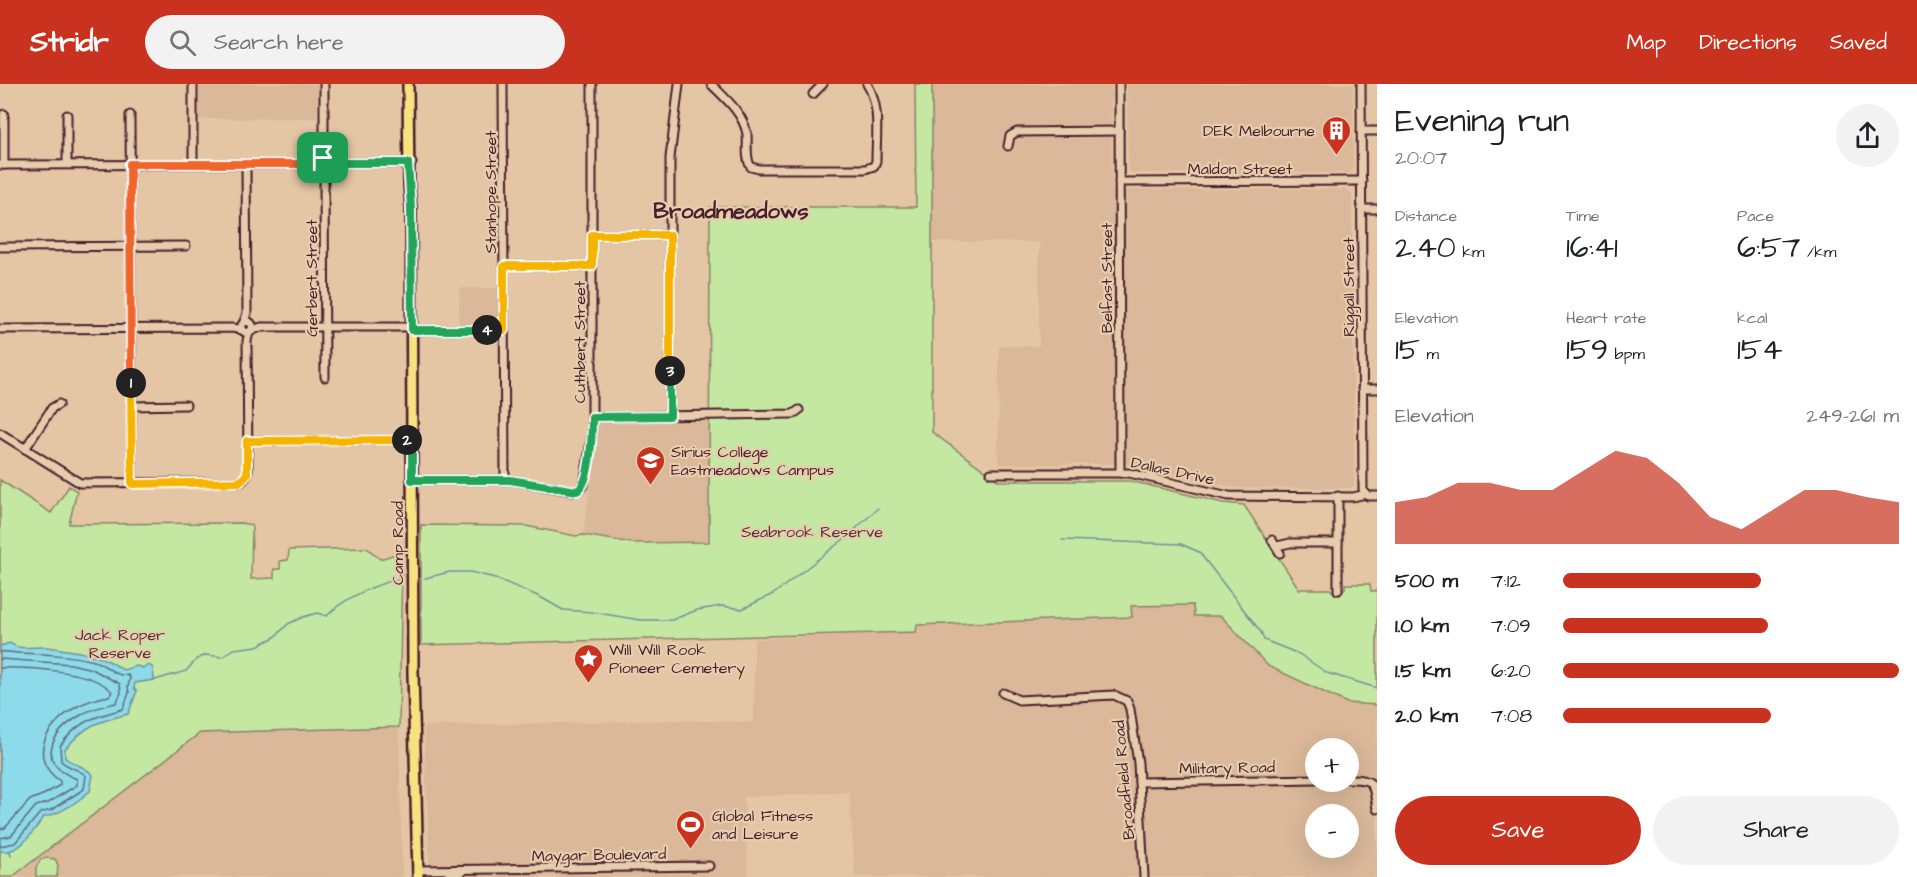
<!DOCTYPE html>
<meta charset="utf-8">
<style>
body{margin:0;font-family:"Architects Daughter",sans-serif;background:#f2f2f2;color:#202124;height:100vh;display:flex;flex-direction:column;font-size:22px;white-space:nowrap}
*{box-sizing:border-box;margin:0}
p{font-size:20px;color:#757577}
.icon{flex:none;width:33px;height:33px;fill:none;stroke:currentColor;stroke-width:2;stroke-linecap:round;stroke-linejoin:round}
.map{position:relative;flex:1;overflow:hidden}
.details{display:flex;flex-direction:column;background:#fff;width:540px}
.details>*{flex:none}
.buttons{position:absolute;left:1305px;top:654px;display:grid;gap:12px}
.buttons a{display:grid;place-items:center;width:54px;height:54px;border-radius:50%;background:#fff;box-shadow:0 6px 24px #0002;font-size:30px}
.pin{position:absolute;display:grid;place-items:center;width:51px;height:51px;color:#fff;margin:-26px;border-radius:12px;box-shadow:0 3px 9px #0006}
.km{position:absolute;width:30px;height:30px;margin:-15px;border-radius:50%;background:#222;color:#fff;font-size:16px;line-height:30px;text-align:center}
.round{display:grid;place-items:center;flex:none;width:63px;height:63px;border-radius:32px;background:#f2f2f2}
.head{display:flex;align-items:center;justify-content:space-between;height:102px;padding:0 18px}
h1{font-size:33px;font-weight:600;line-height:45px}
.stats{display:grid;grid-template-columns:repeat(3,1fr);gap:9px;height:102px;padding:6px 18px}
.stats div{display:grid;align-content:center}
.stats b{font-size:30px;font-weight:600}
.stats small{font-size:16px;font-weight:400}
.stats p{font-size:16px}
.chart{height:168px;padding:12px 18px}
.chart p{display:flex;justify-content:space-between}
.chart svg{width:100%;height:108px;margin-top:6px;fill:#c8321e;opacity:.7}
.button{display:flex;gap:12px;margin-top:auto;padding:12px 18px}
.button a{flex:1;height:69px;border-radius:36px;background:#c8321e;color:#fff;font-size:24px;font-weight:600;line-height:69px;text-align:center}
.button a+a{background:#f2f2f2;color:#202124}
ul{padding:0 18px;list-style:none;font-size:20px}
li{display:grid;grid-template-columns:96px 72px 1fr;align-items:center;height:45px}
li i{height:15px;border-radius:8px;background:#c8321e}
header{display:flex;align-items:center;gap:36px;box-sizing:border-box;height:84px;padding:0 30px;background:#c8321e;color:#fff}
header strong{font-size:28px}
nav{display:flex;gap:33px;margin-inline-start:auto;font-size:21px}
.search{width:420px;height:54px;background:#f2f2f2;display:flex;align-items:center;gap:15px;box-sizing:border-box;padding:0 21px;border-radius:33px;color:#757577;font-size:22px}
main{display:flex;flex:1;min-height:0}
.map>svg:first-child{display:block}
</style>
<header>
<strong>Stridr</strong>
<div class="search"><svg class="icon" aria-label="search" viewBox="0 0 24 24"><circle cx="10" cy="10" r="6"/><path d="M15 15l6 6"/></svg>Search here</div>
<nav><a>Map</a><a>Directions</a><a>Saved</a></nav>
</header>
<main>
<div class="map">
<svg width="1377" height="793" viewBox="0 0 1377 793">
<rect width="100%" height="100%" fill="#e4c6a5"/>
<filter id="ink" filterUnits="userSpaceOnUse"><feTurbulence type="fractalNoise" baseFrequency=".0167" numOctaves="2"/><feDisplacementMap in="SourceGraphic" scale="12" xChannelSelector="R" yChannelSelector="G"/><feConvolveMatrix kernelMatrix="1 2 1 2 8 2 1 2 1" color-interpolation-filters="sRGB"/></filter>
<g filter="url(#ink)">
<g fill="#dab899" fill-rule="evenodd">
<path d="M199 0H318L317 34 199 35Z"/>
<path d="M932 0H1111L1112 106 1346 105 1352 110 1354 401 1351 404H1236L1132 380H998L999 262H1039V158H932Z"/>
<path d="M1127 0H1353V86L1351 89H1131L1128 85Z"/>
<path d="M460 204H504V246H458Z"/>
<path d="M710 337 708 456 632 459 583 451 599 341 601 339Z"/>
<path d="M1193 521 1194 532H1221L1268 582 1347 619 1377 621V793H855L849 708 744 713 748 793H430L424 642 673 636 754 638V555L916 548 917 541 1131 534V522ZM1316 664H1348V698H1316ZM1316 730H1348V764H1316Z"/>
<path d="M399 643 402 793H12L200 649Z"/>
</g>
<g fill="#c4e8a1" stroke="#878466" stroke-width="1.5">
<path d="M915 0H932V348L999 397H1130L1223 419 1244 421 1299 505H1330L1336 511H1340L1345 505V500H1370L1371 507H1377V621L1347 619 1268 582 1221 532H1194L1193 521 1131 522 1132 533 917 541 916 548 421 561V441L526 442 576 452 583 451 632 459 709 458 710 123H916Z"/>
<path d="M0 396 51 429 69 402 77 407 69 440 241 439 252 441 251 495 274 494V485H280V477L288 476 289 466 367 464 380 475 399 469 402 473 399 643 200 649 12 793H0Z"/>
<path d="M47 774 55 775 58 781 57 793H36V784L41 775Z"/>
</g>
<path fill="#8cdaea" stroke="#728f9e" stroke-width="1.5" d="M10 559C20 567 35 562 47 563 73 567 102 569 123 586L137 582 142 584 149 581 153 584 154 596 135 599 134 604 137 607 128 630C97 638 87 640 65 665V674C75 681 85 682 93 691L90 707C77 718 61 730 44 733 33 747 20 771 0 767V562Z"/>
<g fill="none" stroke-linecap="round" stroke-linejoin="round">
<g stroke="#646a77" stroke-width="1.5">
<path d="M0 568C8 567 11 569 18 569 44 570 70 571 94 577 106 580 116 594 128 591L130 594 128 603 129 609 123 625C93 634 80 635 60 662L61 677C68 684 80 685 86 692L84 705 51 726 40 729 15 759 0 762"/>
<path d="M0 575 71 580 92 585 120 600 121 609 116 619C104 622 92 624 81 631 50 649 35 679 77 695V701L48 719 36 722 11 752 0 754"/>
<path d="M0 584C27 583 95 586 112 608L109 612C98 614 88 617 78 622 47 639 26 673 60 697V701L45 710 30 716 5 744 0 745"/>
</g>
<g stroke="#728f9e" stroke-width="1.5">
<path d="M1062 456 1181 460 1199 468 1261 548 1264 556 1299 570 1327 589 1377 604"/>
<path d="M425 494 450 488H470L495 494 540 513 563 526 592 528 640 536H672L697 526 722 522 742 525 775 509 849 451 878 424"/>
<path d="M155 596 186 587 197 575 206 571 222 573 234 565 257 562 275 553 288 540 303 533 317 529 327 532C342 515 378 499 400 495"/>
<path d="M10 767 11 772"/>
</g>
<defs>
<g id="minor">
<path d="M193 0V80"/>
<path d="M324 0V63L327 75"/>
<path d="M503 0 505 396"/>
<path d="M711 0C726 15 743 29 747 50 748 61 745 74 751 83L759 85H865L874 82 876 77C876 52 881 22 867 0"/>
<path d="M1119 0 1120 389"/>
<path d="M1361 0 1363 405"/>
<path d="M813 10 823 0"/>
<path d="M130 31 132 400"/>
<path d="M1361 47H1377"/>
<path d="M1008 62 1010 52 1017 48 1119 47"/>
<path d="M67 80V31"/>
<path d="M0 81 306 80 321 76"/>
<path d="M4 81V30"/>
<path d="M328 83 344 79H412"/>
<path d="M321 84 324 95 325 293"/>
<path d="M1119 98 1362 97"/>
<path d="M1362 125H1377"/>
<path d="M592 151H670"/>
<path d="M0 163 186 162"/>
<path d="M504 182H592"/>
<circle cx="247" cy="243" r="5.5"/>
<path d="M244 238 247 229 246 80"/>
<path d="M0 245 232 244 243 246"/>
<path d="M412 246H504"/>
<path d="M251 247 261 243H411"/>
<path d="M1362 305H1377"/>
<path d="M131 322 186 321"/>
<path d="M670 332V74L679 0"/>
<path d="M592 333 793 330 799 326"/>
<path d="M0 349 80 399 241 398 246 393 248 386 247 257 249 248"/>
<path d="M247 357 412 356"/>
<path d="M25 365 52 324 59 320"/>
<path d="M991 389H1129L1229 412 1353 413 1366 410"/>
<path d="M412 396H510L573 407 580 405 584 401 592 349V0"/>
<path d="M1364 408 1368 412H1377"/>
<path d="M1338 412V506"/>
<path d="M1272 456 1280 469"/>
<path d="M1277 462 1290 459H1338"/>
<path d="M1003 609 1019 616 1114 611 1127 617 1130 625 1138 679 1144 793"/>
<path d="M1348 695C1376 694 1373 701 1377 725"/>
<path d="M1139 698 1316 695"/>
<path d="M417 786 709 782"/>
<path d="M446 793 462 788"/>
</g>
<path id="major" d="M408 0 409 101 411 124 413 588 418 793"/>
</defs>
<use href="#minor" stroke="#4a1f2b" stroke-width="11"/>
<use href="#major" stroke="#4a1f2b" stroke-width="14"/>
<use href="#minor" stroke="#e5cdad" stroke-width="7"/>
<use href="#major" stroke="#f7e281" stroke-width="9"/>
</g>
</g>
<g fill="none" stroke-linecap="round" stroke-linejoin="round" filter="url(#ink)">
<defs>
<path id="split-1" d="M131 299 130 80H306L323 74"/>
<path id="split-2" d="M131 299 132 400 240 398 247 390V357L407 356"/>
<path id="split-3" d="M407 356H412V396H510L577 407C591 400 592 348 592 333L670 332V287"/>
<path id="split-4" d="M487 246H504V182H592V151H670V287"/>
<path id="split-5" d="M323 74 344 79H408L411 124 412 246H487"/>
</defs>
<use href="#split-1" stroke="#fff" stroke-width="12"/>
<use href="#split-2" stroke="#fff" stroke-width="12"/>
<use href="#split-3" stroke="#fff" stroke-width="12"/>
<use href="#split-4" stroke="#fff" stroke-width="12"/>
<use href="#split-5" stroke="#fff" stroke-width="12"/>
<use href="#split-1" stroke="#f0652b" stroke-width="8"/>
<use href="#split-2" stroke="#f5b400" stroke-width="8"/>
<use href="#split-3" stroke="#22a559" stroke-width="8"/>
<use href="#split-4" stroke="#f5b400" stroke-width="8"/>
<use href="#split-5" stroke="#22a559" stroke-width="8"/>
</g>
<defs>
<symbol id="building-pin" viewBox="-11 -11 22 30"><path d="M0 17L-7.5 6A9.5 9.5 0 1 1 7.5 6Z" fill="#c8321e" stroke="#e5cdad"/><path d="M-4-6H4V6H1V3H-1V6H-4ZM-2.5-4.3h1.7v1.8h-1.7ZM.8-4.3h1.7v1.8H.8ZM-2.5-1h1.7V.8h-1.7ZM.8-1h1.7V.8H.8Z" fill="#fff"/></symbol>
<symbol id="school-pin" viewBox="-11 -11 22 30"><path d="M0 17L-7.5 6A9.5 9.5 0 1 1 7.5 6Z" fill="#c8321e" stroke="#e5cdad"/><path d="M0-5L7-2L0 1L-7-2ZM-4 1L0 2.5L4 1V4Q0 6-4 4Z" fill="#fff"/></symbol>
<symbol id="sight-pin" viewBox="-11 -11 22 30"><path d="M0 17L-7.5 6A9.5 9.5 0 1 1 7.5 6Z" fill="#c8321e" stroke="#e5cdad"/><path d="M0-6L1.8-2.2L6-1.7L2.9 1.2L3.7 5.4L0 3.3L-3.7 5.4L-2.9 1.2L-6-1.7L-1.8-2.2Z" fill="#fff"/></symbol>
<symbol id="stadium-pin" viewBox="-11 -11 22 30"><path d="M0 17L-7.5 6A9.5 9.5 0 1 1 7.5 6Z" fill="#c8321e" stroke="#e5cdad"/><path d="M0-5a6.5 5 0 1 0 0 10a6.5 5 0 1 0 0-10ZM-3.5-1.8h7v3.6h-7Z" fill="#fff"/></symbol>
</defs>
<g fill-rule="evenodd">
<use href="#building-pin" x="1320" y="30" width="33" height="45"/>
<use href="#school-pin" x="634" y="360" width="33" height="45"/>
<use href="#sight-pin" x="572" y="558" width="33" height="45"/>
<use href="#stadium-pin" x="674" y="724" width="33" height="45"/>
</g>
<g text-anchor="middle" stroke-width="4.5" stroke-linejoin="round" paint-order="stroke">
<g font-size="16" fill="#4a1f2b" stroke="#e5cdad" text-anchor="start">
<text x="1315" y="52" text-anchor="end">DEK Melbourne</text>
<text x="671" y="373">Sirius College<tspan x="671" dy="18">Eastmeadows Campus</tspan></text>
<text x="609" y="571">Will Will Rook<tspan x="609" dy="18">Pioneer Cemetery</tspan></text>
<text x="712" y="737">Global Fitness<tspan x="712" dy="18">and Leisure</tspan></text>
</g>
<g font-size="16" fill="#4a1f2b" stroke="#e5cdad">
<text x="1240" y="90">Maldon Street</text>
<text transform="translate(490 108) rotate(-90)" y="6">Stanhope Street</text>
<text transform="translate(311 194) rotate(-90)" y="6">Gerbert Street</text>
<text transform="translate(1106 194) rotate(-90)" y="6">Belfast Street</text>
<text transform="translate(1348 203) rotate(-90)" y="6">Riggall Street</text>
<text transform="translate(579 258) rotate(-90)" y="6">Cuthbert Street</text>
<text transform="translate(1173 386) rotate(12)" y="6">Dallas Drive</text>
<text transform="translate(397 459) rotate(-90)" y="6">Camp Road</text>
<text transform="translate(1227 683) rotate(-1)" y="6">Military Road</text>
<text transform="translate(1123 696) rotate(-95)" y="6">Broadfield Road</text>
<text transform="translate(599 770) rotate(-1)" y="6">Maygar Boulevard</text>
</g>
<g font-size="16" fill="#563337" stroke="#e5cdad">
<text x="812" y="453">Seabrook Reserve</text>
<text x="120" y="556">Jack Roper<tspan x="120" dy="18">Reserve</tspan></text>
</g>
<g font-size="22" font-weight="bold" fill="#4a1f2b" stroke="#e5cdad">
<text x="731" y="134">Broadmeadows</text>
</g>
</g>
</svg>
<div class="buttons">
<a>+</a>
<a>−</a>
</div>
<div class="pin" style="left:323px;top:74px;background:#1e9e55"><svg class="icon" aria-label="arrive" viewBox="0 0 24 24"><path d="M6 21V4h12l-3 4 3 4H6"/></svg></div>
<b class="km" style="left:131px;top:299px">1</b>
<b class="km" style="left:407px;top:356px">2</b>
<b class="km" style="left:670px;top:287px">3</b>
<b class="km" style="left:487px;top:246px">4</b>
</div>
<section class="details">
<div class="head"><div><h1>Evening run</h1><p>20:07</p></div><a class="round"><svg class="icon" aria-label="share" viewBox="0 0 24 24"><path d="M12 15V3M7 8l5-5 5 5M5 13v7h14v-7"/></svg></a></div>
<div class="stats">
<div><p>Distance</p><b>2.40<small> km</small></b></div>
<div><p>Time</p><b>16:41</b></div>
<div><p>Pace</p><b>6:57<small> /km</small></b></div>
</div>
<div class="stats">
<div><p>Elevation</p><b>15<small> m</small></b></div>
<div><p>Heart rate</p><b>159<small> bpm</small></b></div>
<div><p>kcal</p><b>154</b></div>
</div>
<div class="chart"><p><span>Elevation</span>249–261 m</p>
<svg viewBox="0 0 160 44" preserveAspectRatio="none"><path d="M0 44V27L10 25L20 19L30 19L40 22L50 22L60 14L70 6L80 9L90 19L100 33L110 38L120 30L130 22L140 22L150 25L160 27V44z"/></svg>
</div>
<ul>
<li><b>500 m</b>7:12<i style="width:59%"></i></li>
<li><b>1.0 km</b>7:09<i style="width:61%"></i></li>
<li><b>1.5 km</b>6:20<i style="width:100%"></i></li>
<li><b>2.0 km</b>7:08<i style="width:62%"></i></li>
</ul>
<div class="button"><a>Save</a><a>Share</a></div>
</section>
</main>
